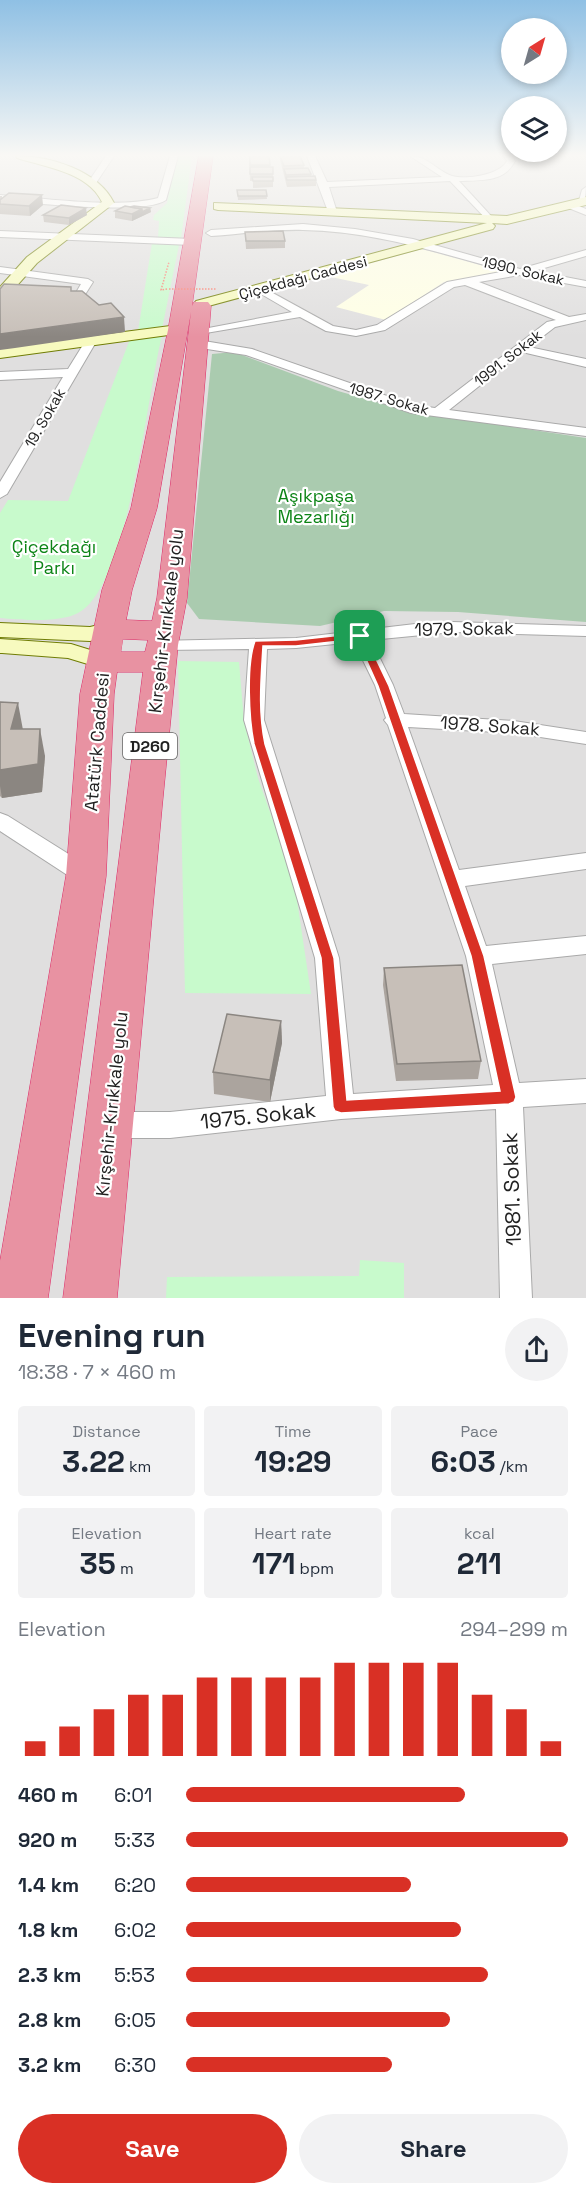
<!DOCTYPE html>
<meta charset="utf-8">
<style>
body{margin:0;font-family:"Space Grotesk",sans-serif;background:#f2f2f3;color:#1f2937;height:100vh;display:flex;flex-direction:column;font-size:22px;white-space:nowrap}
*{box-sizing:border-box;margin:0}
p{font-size:20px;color:#747a83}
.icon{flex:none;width:33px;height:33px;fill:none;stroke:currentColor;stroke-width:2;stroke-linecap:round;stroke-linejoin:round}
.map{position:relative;height:1298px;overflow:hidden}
.details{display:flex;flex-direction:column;background:#fff;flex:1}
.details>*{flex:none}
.needle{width:39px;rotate:37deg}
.controls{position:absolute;left:501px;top:18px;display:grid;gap:12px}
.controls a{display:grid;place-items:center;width:66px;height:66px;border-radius:50%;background:#fff;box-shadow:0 3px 9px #0003;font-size:30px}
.pin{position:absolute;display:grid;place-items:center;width:51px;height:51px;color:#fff;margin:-26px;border-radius:12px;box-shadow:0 3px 9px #0006}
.round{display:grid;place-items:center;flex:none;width:63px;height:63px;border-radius:32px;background:#f2f2f3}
.overview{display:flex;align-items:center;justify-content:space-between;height:102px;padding:0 18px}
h1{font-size:33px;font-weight:600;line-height:45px}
.figures{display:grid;grid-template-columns:repeat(3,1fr);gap:9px;height:102px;padding:6px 18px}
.figures div{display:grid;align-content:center;border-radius:6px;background:#f2f2f3;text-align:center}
.figures b{font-size:30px;font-weight:600}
.figures small{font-size:16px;font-weight:400}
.figures p{font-size:16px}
.chart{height:168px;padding:12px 18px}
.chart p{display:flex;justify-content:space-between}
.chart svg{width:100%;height:108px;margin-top:6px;stroke:#d93025;stroke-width:6}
.button{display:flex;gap:12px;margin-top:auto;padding:12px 18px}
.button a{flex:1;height:69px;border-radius:36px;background:#d93025;color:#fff;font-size:24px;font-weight:600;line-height:69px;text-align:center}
.button a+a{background:#f2f2f3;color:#1f2937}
ul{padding:0 18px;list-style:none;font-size:20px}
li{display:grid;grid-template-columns:96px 72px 1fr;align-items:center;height:45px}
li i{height:15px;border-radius:8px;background:#d93025}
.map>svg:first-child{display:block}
</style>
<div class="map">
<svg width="586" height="1298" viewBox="0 0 586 1298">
<rect width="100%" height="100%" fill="#f2efe9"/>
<rect fill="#e0dfdf" x="0" y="156" width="586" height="1142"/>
<path fill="#ffffe5" d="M422 249 505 272 444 282 386 320 336 307 369 285 331 277 354 268Z"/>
<path fill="#aacbaf" d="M234 352 338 391 408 411 586 438V622L458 612 384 611 320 626 199 619 187 603 212 354Z"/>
<g fill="#c8facc">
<path d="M177 156H192L181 239 158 238 159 221 153 220 154 215 167 203Z"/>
<path d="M152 243 179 245 162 329 138 331Z"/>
<path d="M162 336C147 393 129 587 78 613 60 623 20 620 0 618V513L8 500 68 501 130 339Z"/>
<path d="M178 661 239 662 244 721 258 778 294 880 311 994 185 993Z"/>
<path d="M360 1260 404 1263V1298H166L167 1277 359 1276Z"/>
</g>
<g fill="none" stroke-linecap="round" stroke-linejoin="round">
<defs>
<g id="street">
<path d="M106 156H114L96 183H90L89 181Z"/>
<path d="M170 156H178L166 200C143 216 33 202 0 201V195C43 198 118 209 158 198Z"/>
<path d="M307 156H315L327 182 442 177 410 156C427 156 436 170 452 176 466 180 500 175 507 161L504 156H512L515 161C504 183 480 180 459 181L492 217V221L489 222 450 181 329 187 337 212 329 214Z"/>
<path d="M586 187 585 202 578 204 582 190Z"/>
<path d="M569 202 586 209V215L566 207 565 205Z"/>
<path d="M303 224 355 229 413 239 520 269 586 250V256L534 271 586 281V287L520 275 479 282 569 317 586 314V320L555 327 529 347 586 359V367L522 352 449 410 586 428V436L411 413 246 355 194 347V341L198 340 252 349 413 405 435 408 547 322 556 320 465 285 454 287 385 330 356 336 326 331 300 317 194 335V331L198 330 292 312 256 291 255 289 260 286 333 326 356 330 377 325 447 282 506 271C440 253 373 231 303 230 273 229 241 234 211 236L206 233 211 230Z"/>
<path d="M0 231 192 239 197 242 192 245 0 237Z"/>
<path d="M0 267 88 279 93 282 81 301H63L58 298 59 296H74L81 284 0 273Z"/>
<path d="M90 338 96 342 7 494 0 498V482L63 377 0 380V372L68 369 86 340Z"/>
<path d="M453 622 586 626V636L453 632 371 640 393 685 404 714 514 721 586 732V744L514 733 408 727 459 870 586 853V869L465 886 486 946 586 936V954L492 964 519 1083 586 1079V1103L523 1107 532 1298H500L496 1109 341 1119 170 1138H110L100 1134 96 1125 100 1116 110 1112H170L326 1096 315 958 244 720 249 649 162 650 156 649 153 645 156 641 296 638 415 624ZM354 642 375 685 386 718 384 720 388 725 466 956 493 1085 353 1094 339 958 264 720 267 649 296 648Z"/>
<path d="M0 813 8 816 94 870 97 876 94 882 86 884 78 882 0 831Z"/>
</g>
<g id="secondary">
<path d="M16 156C50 156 98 170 114 203L37 263 5 299 0 300V287L27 257 102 202C88 172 45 167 17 158Z"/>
<path d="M586 197V205L507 224 492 223 495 226 493 229 201 308 194 304 196 301 487 223 218 210 214 209V203L507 216Z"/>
<path d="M178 325 183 327 186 330 183 333 0 358V348Z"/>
<path d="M111 622 119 624 123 629 119 634 90 641 0 637V623L90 627Z"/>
<path d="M0 639 71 644 113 657 116 662 113 667 104 669 68 658 2 653H0Z"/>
</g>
<path id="highway" d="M199 156H213L192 306 194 302H208L211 306 187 598 178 645 162 807 117 1298H63L143 672H117L114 694 106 876 48 1298H0V1261L66 876 80 694 102 590 131 508 168 330ZM191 312 157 598 152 621 126 620 132 590 157 508ZM123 639 148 640 145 652H121Z"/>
</defs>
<use href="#street" stroke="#a9a9a9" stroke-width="2"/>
<use href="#secondary" stroke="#707d05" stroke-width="2"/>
<use href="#highway" stroke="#dc2a67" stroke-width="1"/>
<path stroke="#fa8072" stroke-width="1.5" stroke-dasharray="1.5 1.5" stroke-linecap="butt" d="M167 289 161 290 169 262"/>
<use href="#street" fill="#fff" fill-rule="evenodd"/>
<use href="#secondary" fill="#f7fabf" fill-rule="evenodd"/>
<use href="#highway" fill="#e892a2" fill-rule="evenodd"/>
<path stroke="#fa8072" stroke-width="1.5" stroke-dasharray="1.5 1.5" stroke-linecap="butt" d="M169 289H216"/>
</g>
<g fill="#aba49e">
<path d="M249 156H269L270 167 273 174V187L253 188V181H250Z"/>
<path d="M279 156 304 165V168L311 174V176L316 180V186L287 187Z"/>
<path d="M237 190H266L267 199 238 200Z"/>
<path d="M0 196H2V199L43 205 30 216 0 214Z"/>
<path d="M130 207 150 208 151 212 132 221 115 218V211Z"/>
<path d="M43 215H87L69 225 44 222Z"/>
<path d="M245 232 285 241V248L246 249Z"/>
<path d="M0 702 45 756 42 792 2 798 0 796Z"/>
<path d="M384 968 481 1061 478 1079 396 1081 383 985Z"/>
<path d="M281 1021 282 1043 270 1102 214 1094 213 1072Z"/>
</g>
<g fill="#8b8681">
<path d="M42 195 43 205 30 216 29 206Z"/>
<path d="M86 208 87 215 69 225V218Z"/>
<path d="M150 208 151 212 132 221V214L142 209Z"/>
<path d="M124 317 125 332 15 348 0 350V334Z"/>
<path d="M18 703 23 730 11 729Z"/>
<path d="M40 729 45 756 42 792 2 798 0 786V770Z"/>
<path d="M281 1021 282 1043 270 1102V1080Z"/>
</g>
<g fill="#c7bfb8" stroke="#8b8681" stroke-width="1.5">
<path d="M250 156H269L270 165H250Z"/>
<path d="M280 156H300L304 165 284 166Z"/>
<rect x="250" y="167" width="23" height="7"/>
<path d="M308 168 311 174 286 175 284 169Z"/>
<path d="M315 176 316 180H287L286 177Z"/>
<path d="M252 177H273V181H253Z"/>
<path d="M237 190H266L267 196H238Z"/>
<path d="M9 193 42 195 29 206 0 204V200Z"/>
<path d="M61 205 86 208 69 218 43 215Z"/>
<path d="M125 206 142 209 132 214 115 211Z"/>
<path d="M134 206 150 208 142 212V209L130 207Z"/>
<path d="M283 231 285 241H246L245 232Z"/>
<path d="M4 284 71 287V291H82L99 305 111 303 124 317 0 334V289Z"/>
<path d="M0 702 18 703 11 729H40L38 764 0 770Z"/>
<path d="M462 965 481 1061 397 1064 384 968Z"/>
<path d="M227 1014 281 1021 270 1080 213 1072Z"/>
</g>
<linearGradient id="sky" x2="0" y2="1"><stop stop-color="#8fc0e4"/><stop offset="0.46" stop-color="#f9f8f5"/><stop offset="1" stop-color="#f9f8f5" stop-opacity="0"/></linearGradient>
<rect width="586" height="337" fill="url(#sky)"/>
<path fill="#d93025" stroke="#fff" stroke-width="1.5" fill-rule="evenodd" d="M360 633 365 636 389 686 484 956 516 1097 514 1102 509 1104 341 1113 335 1111 333 1107 321 958 254 744C249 719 246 665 255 641L296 640ZM357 639 378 686 471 956 500 1091 347 1100 334 958 265 744C258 711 261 680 263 646H296Z"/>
<g text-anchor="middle" stroke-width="4.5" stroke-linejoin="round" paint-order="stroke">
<g font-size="15" fill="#222" stroke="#fff">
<text transform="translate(523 271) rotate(13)" y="5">1990. Sokak</text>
<text transform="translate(303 278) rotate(-15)" y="5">Çiçekdağı Caddesi</text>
<text transform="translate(508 358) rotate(-38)" y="5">1991. Sokak</text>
<text transform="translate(389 399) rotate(16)" y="5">1987. Sokak</text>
<text transform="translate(45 418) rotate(-60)" y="5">19. Sokak</text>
</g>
<rect fill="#fff" stroke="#646464" stroke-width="1.5" x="123" y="733" width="54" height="26" rx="4.5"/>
<g font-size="16" font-weight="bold" fill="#222">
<text x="150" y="752">D260</text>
</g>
<g font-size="18" fill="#0c8416" stroke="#fff">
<text x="316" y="502">Aşıkpaşa<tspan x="316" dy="21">Mezarlığı</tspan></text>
<text x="54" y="553">Çiçekdağı<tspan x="54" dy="21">Parkı</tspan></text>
</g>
<g font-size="18" fill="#222" stroke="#fff">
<text transform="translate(166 621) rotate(-83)" y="6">Kırşehir-Kırıkkale yolu</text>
<text transform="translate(464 629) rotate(-1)" y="6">1979. Sokak</text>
<text transform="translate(490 726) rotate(4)" y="6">1978. Sokak</text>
<text transform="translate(97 742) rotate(-85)" y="6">Atatürk Caddesi</text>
<text transform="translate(112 1104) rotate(-84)" y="6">Kırşehir-Kırıkkale yolu</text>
</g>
<g font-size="21" fill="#222" stroke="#fff">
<text transform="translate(258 1116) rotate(-6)" y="7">1975. Sokak</text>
<text transform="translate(512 1189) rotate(-92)" y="7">1981. Sokak</text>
</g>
</g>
</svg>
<div class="controls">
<a><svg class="needle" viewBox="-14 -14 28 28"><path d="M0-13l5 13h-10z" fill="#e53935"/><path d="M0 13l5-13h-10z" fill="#747a83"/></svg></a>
<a><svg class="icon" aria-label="layers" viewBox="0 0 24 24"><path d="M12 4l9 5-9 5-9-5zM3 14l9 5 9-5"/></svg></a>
</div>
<div class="pin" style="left:360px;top:636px;background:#1e9e55"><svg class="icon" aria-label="arrive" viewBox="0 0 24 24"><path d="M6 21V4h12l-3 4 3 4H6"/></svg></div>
</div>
<section class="details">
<div class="overview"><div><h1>Evening run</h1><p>18:38 · 7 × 460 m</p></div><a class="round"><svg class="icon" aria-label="share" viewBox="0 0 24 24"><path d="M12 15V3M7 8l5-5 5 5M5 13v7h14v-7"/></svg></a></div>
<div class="figures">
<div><p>Distance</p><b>3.22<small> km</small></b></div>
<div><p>Time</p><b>19:29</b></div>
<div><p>Pace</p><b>6:03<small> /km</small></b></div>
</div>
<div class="figures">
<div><p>Elevation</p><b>35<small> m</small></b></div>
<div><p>Heart rate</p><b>171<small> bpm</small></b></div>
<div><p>kcal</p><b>211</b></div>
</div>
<div class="chart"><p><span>Elevation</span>294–299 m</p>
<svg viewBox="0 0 160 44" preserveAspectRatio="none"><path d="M5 44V38M15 44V32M25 44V25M35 44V19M45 44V19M55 44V12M65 44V12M75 44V12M85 44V12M95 44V6M105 44V6M115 44V6M125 44V6M135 44V19M145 44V25M155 44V38"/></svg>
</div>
<ul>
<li><b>460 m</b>6:01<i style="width:73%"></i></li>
<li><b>920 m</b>5:33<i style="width:100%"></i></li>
<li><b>1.4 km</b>6:20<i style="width:59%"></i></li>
<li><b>1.8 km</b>6:02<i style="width:72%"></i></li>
<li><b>2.3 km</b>5:53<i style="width:79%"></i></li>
<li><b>2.8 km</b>6:05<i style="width:69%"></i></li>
<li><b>3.2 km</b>6:30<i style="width:54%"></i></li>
</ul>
<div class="button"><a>Save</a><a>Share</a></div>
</section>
